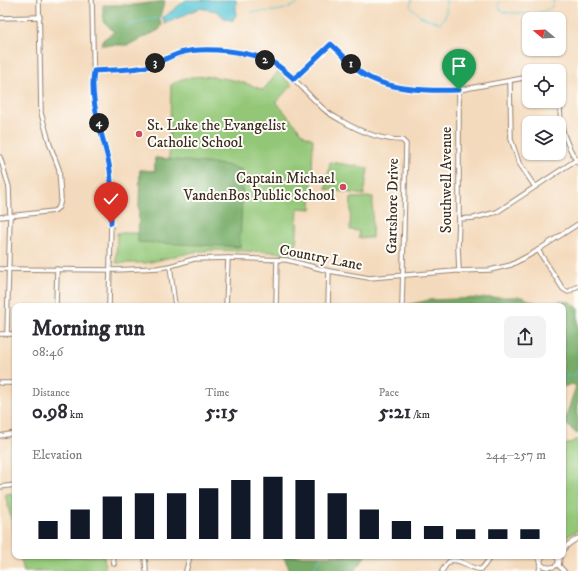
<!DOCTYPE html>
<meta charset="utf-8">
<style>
body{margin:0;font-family:"IM FELL DW Pica",serif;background:#f2f2f3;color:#2b2b33;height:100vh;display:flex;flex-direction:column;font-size:15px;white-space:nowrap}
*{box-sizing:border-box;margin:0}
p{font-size:13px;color:#7c7c81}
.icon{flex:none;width:22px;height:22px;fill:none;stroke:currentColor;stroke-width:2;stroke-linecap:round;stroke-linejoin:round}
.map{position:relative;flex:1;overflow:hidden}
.sheet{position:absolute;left:12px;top:303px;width:554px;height:256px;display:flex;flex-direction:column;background:#fff;border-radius:8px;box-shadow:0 1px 3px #0004}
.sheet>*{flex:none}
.needle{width:26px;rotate:288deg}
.tools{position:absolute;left:522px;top:12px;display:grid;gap:8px}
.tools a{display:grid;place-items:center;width:44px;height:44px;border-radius:8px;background:#fff;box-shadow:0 1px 3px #0004;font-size:20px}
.pin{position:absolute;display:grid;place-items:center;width:34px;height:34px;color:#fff;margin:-41px -17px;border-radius:50% 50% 50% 0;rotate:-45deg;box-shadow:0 0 4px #0007}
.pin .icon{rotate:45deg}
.km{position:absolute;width:20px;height:20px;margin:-10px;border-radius:50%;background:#222;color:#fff;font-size:11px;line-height:20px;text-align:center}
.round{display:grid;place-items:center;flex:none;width:42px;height:42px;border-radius:8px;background:#f2f2f3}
.headline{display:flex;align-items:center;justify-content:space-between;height:68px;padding:0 20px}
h1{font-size:22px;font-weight:700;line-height:30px}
.metrics{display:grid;grid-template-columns:repeat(3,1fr);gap:6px;height:68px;padding:4px 20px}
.metrics div{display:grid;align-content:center}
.metrics b{font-size:20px;font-weight:700}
.metrics small{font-size:11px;font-weight:400}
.metrics p{font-size:11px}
.chart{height:112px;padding:8px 20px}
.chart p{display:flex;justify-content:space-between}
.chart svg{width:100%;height:72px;margin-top:4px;stroke:#111827;stroke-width:6}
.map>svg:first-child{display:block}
</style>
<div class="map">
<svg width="578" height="571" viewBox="0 0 578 571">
<rect width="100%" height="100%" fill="#fdfcf7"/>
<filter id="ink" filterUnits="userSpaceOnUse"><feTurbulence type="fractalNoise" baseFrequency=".025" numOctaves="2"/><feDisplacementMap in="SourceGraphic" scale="8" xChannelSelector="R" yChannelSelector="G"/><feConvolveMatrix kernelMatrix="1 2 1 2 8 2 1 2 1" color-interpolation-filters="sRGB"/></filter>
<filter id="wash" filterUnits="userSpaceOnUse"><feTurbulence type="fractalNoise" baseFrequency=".012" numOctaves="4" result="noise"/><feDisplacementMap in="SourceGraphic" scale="16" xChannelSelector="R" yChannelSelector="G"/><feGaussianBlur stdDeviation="0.9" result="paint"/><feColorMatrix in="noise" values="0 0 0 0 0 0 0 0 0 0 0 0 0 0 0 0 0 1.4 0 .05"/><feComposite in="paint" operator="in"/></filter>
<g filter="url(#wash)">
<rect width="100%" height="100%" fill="#f4dabc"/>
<g fill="#93c777" stroke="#67784a">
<path d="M278 72 292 85 276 102 304 135 313 139 311 209 298 208 296 257 276 252 213 250 194 252 146 263H116L117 233H139L140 170 155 171V158L169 159 171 85C175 83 178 80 182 79 204 72 242 80 263 90Z"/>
<path d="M330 162 368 168 364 195 326 189Z"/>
<path d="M373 197 372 238H359V231L350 230 351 198Z"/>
<path d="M578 439V530L563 539V446Z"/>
<path d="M15 493V536L5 494Z"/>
<path d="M20 556H104L105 571H24Z"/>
</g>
<g fill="#76ac68" stroke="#586b43">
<path d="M165 1 159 19 162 25 159 30 128 45H101L104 39 114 32 103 21V5H134Z"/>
<path d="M155 158 226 165 243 170 240 247 138 242 140 170 155 171Z"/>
<path d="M507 297H522L543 306H407V305L429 300Z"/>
<path d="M560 301 570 302 578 308V434H577L564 422 576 386 572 384 563 387V306H545Z"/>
<path d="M283 556H365L355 571H289V568Z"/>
</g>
<path fill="#5dc8d7" stroke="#4c797a" d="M186 0H236V15L232 21 223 17 217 11 199 8 165 24 163 18Z"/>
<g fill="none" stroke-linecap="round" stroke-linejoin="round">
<g stroke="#5dc8d7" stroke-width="1">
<path d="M412 0 410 6 420 16 440 23C448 17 446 8 446 0"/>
<path d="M500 0 498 6 503 12C520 13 537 17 552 7L554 0"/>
<path d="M251 12C270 11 287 13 302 0"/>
<path d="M125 27 144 20 159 18 167 15"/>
<path d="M563 377 575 375 578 370"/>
<path d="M308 571 314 567 322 556"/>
</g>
</g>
</g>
<g filter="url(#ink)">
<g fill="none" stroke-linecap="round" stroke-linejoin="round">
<defs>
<g id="minor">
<path d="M92 0 94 96C97 125 107 153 112 182L109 306"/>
<path d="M0 18 40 17"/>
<path d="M94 71C112 70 131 71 148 66 165 61 180 51 198 50 217 49 239 52 258 57 288 65 304 93 326 111 331 115 337 118 342 121 361 132 380 140 402 140L406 144 402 306"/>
<path d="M559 78 560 79C560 116 557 130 578 163"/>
<path d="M294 79 331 44 362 73 374 80 394 87 443 91 459 90 529 77"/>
<path d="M510 81 511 139 519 163 535 187"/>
<path d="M459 90V219L458 247 459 271"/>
<path d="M0 157 9 187 10 216 7 334"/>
<path d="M0 217 54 211 59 207 61 199 59 169 50 145 41 113 39 0"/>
<path d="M459 219 474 218 497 212 576 160"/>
<path d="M538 250 563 289 568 292 578 286"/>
<path d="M170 266 175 306"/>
<path d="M0 269 115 270 158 268 170 266 194 259 228 258 287 260 329 271 369 278 456 271 490 270 511 265 535 252 578 224"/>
<path d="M56 306 57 269"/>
<path d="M226 306 228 258"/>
<path d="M276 306 277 260"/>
<path d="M328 306 329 271"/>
<path d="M0 334H15"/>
<path d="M0 383H15"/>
<path d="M0 436 15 433"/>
<path d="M0 487 15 485"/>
<path d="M569 544 578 538"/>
<path d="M563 548 569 544 563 550"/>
<path d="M113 556 114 564"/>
<path d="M145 556 146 571"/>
<path d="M538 556 541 563 539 571"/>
<path d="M543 556C531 571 568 571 556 556"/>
<path d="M560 556 559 566 564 571"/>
<path d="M186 571 190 556"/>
<path d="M442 571C444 568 447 563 450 561 460 557 472 571 481 569 485 566 488 560 491 556"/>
</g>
</defs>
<use href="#minor" stroke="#98826d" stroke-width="5.5"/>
<use href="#minor" stroke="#fff" stroke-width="3.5"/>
</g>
</g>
<g fill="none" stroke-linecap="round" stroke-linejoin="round" filter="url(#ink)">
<defs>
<path id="route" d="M111 223C111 203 113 184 109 164 103 134 89 103 94 71 111 70 129 70 146 67 157 64 168 57 180 53 204 46 253 51 275 64 282 68 288 74 294 79L331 44C341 53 350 63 360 72 386 91 428 91 459 90"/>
</defs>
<use href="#route" stroke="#fff" stroke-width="8"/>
<use href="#route" stroke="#1a73e8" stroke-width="5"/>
</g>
<g fill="#d1495b" stroke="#fdfcf7" stroke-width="1.5">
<circle cx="139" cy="134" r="4"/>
<circle cx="343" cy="187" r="4"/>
</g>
<g text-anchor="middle" stroke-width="4" stroke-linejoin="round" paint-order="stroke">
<g font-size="15" fill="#3b2a1e" stroke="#fdfcf7" text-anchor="start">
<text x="147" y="130">St. Luke the Evangelist<tspan x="147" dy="17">Catholic School</tspan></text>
<text x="335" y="183" text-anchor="end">Captain Michael<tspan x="335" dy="17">VandenBos Public School</tspan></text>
</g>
<g font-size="15" fill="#3b2a1e" stroke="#fdfcf7">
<text transform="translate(446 180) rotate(-90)" y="5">Southwell Avenue</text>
<text transform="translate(392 206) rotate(-89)" y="5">Gartshore Drive</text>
<text transform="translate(321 257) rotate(11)" y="5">Country Lane</text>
</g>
</g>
</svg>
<div class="tools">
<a><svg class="needle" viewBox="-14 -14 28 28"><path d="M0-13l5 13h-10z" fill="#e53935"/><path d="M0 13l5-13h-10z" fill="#7c7c81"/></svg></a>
<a><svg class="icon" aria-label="locate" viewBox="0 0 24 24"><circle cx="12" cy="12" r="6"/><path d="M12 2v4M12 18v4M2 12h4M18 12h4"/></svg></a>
<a><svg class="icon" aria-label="layers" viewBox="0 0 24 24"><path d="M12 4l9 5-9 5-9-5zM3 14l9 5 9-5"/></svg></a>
</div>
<div class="pin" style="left:459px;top:90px;background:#1e9e55"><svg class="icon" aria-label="arrive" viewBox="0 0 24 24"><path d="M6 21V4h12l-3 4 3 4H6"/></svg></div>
<div class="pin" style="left:111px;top:223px;background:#d93025"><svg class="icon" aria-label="check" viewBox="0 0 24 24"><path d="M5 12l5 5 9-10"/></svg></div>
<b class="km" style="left:351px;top:64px">1</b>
<b class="km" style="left:265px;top:60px">2</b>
<b class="km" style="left:155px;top:63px">3</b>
<b class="km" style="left:99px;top:123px">4</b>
<section class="sheet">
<div class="headline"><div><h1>Morning run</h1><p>08:46</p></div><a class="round"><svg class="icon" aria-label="share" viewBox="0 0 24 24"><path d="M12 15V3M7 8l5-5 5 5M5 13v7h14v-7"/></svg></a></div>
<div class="metrics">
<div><p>Distance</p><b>0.98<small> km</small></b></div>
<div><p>Time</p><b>5:15</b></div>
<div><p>Pace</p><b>5:21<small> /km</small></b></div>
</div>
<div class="chart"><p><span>Elevation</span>244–257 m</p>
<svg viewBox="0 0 160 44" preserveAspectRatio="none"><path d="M5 44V33M15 44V26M25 44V18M35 44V16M45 44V16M55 44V13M65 44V8M75 44V6M85 44V8M95 44V16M105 44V26M115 44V33M125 44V36M135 44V38M145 44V38M155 44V38"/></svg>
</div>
</section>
</div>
